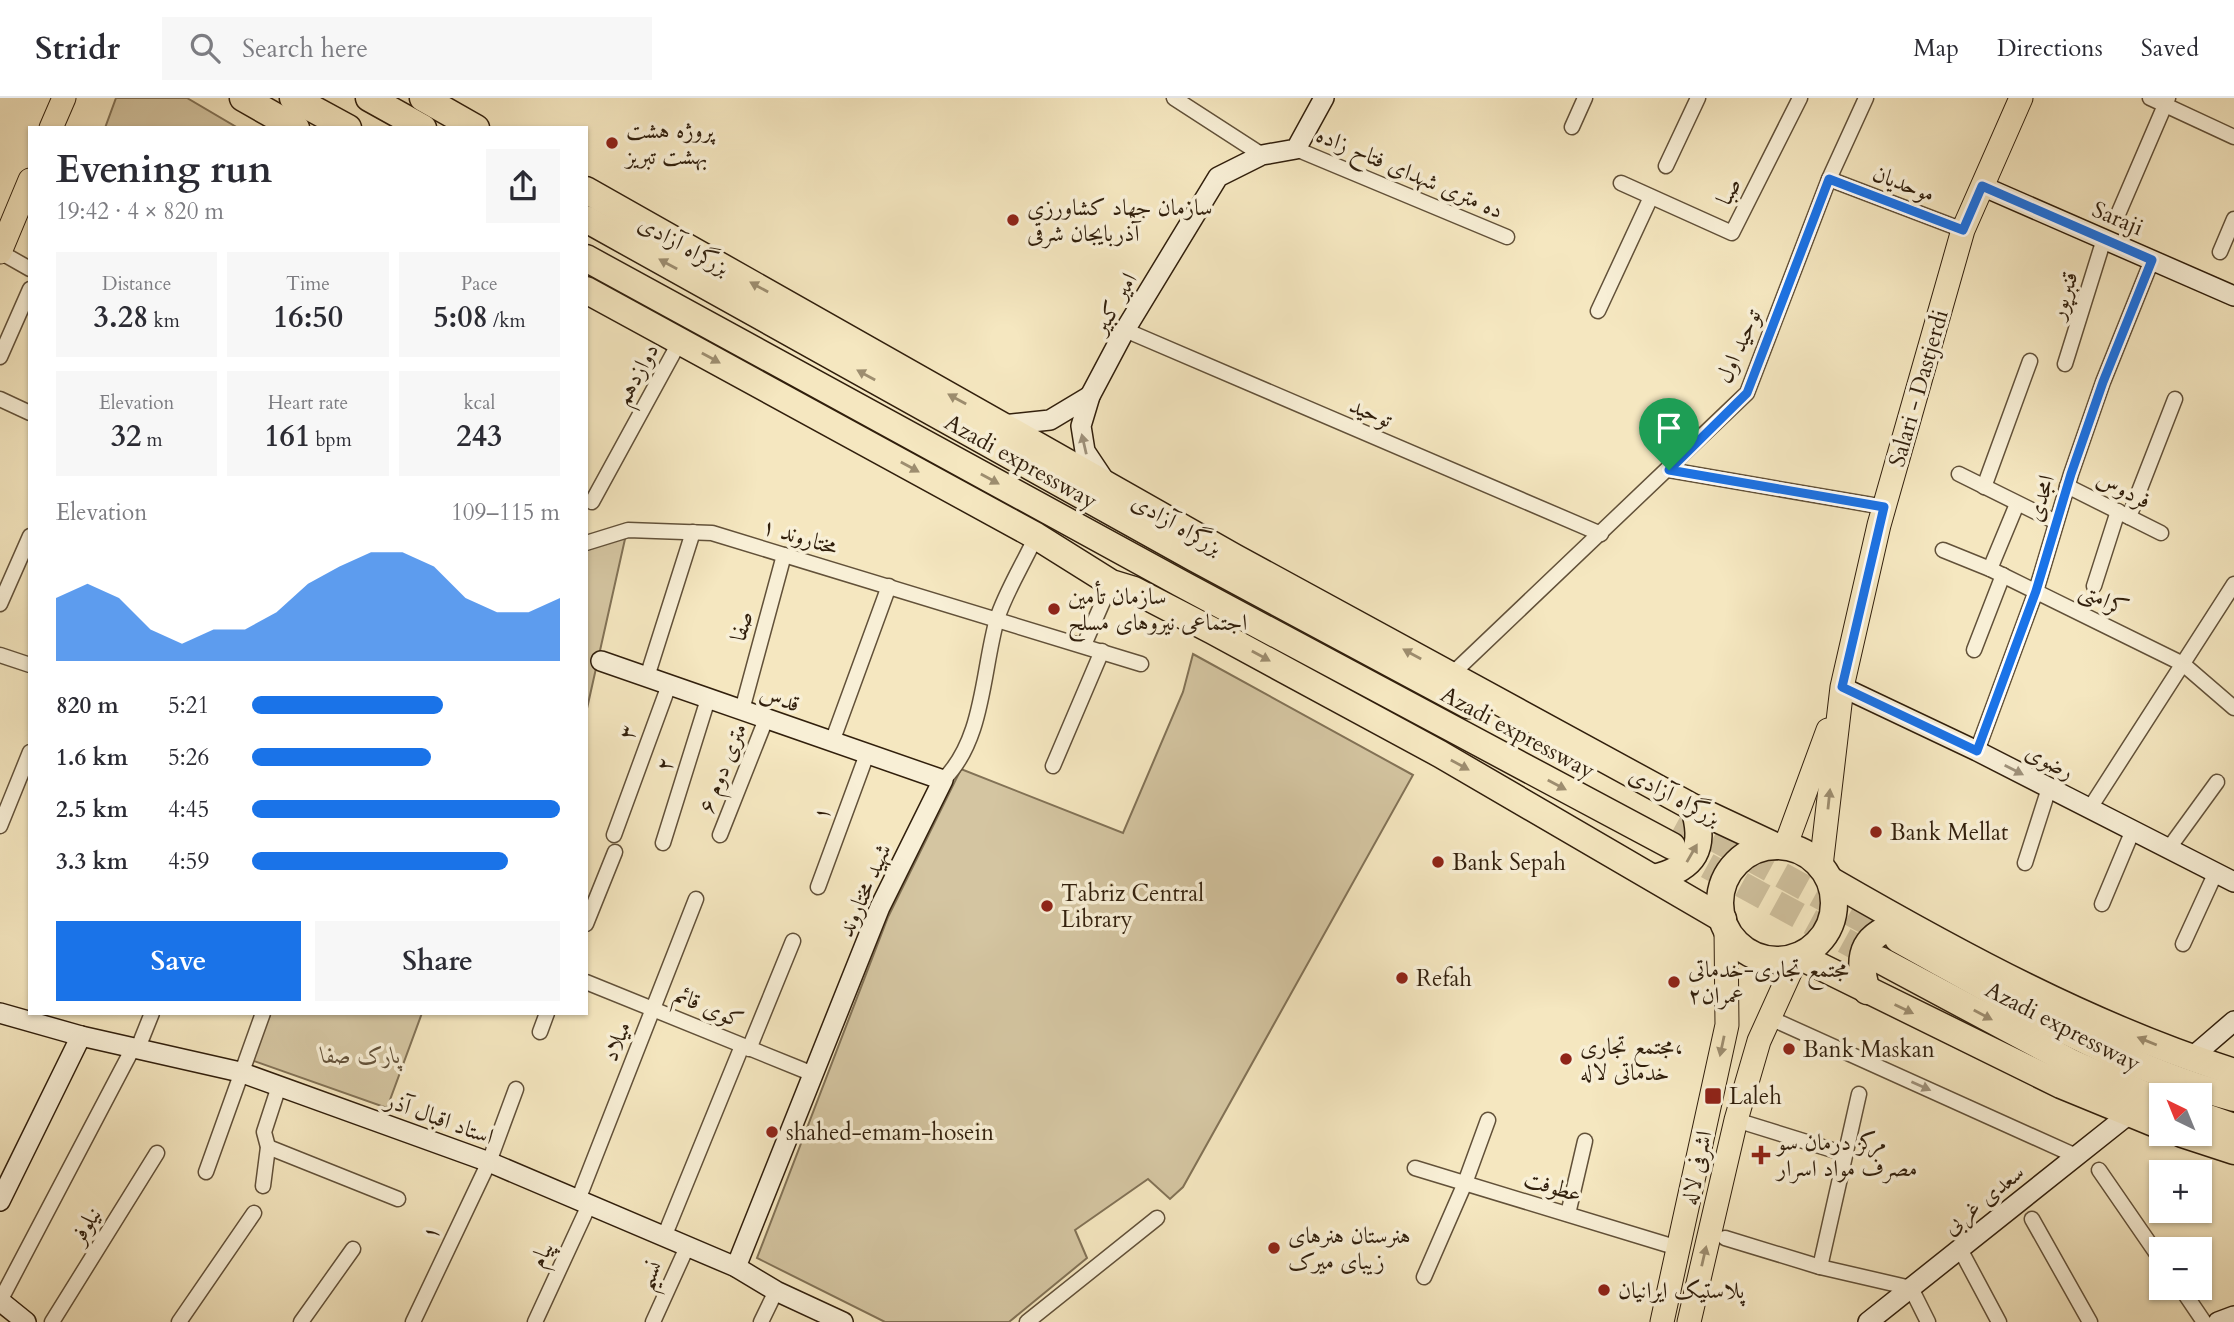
<!DOCTYPE html>
<meta charset="utf-8">
<style>
body{margin:0;font-family:Cardo,Amiri,serif;background:#f7f7f7;color:#2b2b33;height:100vh;display:flex;flex-direction:column;font-size:26px;white-space:nowrap}
*{box-sizing:border-box;margin:0}
p{font-size:23px;color:#7c7c81}
.icon{flex:none;width:38px;height:38px;fill:none;stroke:currentColor;stroke-width:2;stroke-linecap:round;stroke-linejoin:round}
.map{position:relative;flex:1;overflow:hidden}
.details{position:absolute;left:28px;top:28px;width:560px;height:889px;display:flex;flex-direction:column;background:#fff;border-radius:0px;box-shadow:0 2px 5px #0004}
.details>*{flex:none}
.needle{width:46px;rotate:317deg}
.tools{position:absolute;left:2149px;top:985px;display:grid;gap:14px}
.tools a{display:grid;place-items:center;width:63px;height:63px;border-radius:0px;background:#fff;box-shadow:0 2px 5px #0004;font-size:35px}
.pin{position:absolute;display:grid;place-items:center;width:60px;height:60px;color:#fff;margin:-72px -30px;border-radius:50% 50% 50% 0;rotate:-45deg;box-shadow:0 0 7px #0007}
.pin .icon{rotate:45deg}
.round{display:grid;place-items:center;flex:none;width:74px;height:74px;border-radius:0px;background:#f7f7f7}
.overview{display:flex;align-items:center;justify-content:space-between;height:119px;padding:0 28px}
h1{font-size:38px;font-weight:800;line-height:52px}
.stats{display:grid;grid-template-columns:repeat(3,1fr);gap:10px;height:119px;padding:7px 28px}
.stats div{display:grid;align-content:center;border-radius:0px;background:#f7f7f7;text-align:center}
.stats b{font-size:30px;font-weight:800}
.stats small{font-size:19px;font-weight:400}
.stats p{font-size:19px}
.chart{height:196px;padding:14px 28px}
.chart p{display:flex;justify-content:space-between}
.chart svg{width:100%;height:126px;margin-top:7px;fill:#1a73e8;opacity:.7}
.button{display:flex;gap:14px;margin-top:auto;padding:14px 28px}
.button a{flex:1;height:80px;border-radius:0px;background:#1a73e8;color:#fff;font-size:28px;font-weight:800;line-height:80px;text-align:center}
.button a+a{background:#f7f7f7;color:#2b2b33}
ul{padding:0 28px;list-style:none;font-size:23px}
li{display:grid;grid-template-columns:112px 84px 1fr;align-items:center;height:52px}
li i{height:18px;border-radius:9px;background:#1a73e8}
header{display:flex;align-items:center;gap:42px;box-sizing:border-box;height:98px;padding:0 35px;background:#fff;border-bottom:2px solid #e1e1e2}
header strong{font-size:33px}
nav{display:flex;gap:38px;margin-inline-start:auto;font-size:24px}
.search{width:490px;height:63px;background:#f7f7f7;display:flex;align-items:center;gap:18px;box-sizing:border-box;padding:0 24px;border-radius:0px;color:#7c7c81;font-size:26px}
.map>svg:first-child{display:block}
</style>
<header>
<strong>Stridr</strong>
<div class="search"><svg class="icon" aria-label="search" viewBox="0 0 24 24"><circle cx="10" cy="10" r="6"/><path d="M15 15l6 6"/></svg>Search here</div>
<nav><a>Map</a><a>Directions</a><a>Saved</a></nav>
</header>
<div class="map">
<svg width="2234" height="1224" viewBox="0 0 2234 1224">
<rect width="100%" height="100%" fill="#f5e7c0"/>
<filter id="stains"><feTurbulence type="fractalNoise" baseFrequency=".00286" numOctaves="4"/><feColorMatrix values="0 0 0 0 .2 0 0 0 0 .09 0 0 0 0 .02 0 0 0 .5 -.17"/></filter>
<radialGradient id="worn" r=".72"><stop offset=".6" stop-color="#630" stop-opacity="0"/><stop offset="1" stop-color="#630" stop-opacity=".3"/></radialGradient>
<g fill="#d4c5a1" stroke="#827256" stroke-width="2">
<path d="M116 0H187L238 30H105Z"/>
<path d="M586 441H625L586 615Z"/>
<path d="M1193 556 1413 677 1183 1089 1170 1101 1148 1081 1075 1132 1087 1160 1009 1224H885L757 1160 888 819 961 671 1123 735 1183 594Z"/>
<path d="M271 915H422L387 1010 251 962Z"/>
</g>
<g fill="none" stroke-linecap="round" stroke-linejoin="round">
<g stroke="#cebf9c" stroke-width="26" stroke-dasharray="26 13" stroke-linecap="butt">
<path d="M1679 721 1898 841"/>
<path d="M1673 749 1880 862"/>
</g>
<defs>
<g id="street">
<path d="M1174 0 1262 57"/>
<path d="M2150 0 2234 39"/>
<path d="M1572 29 1585 0"/>
<path d="M1296 51 1507 139"/>
<path d="M1666 68 1698 0"/>
<path d="M1829 81 1963 132"/>
<path d="M1621 85 1732 135 1800 0"/>
<path d="M2119 114 2168 0"/>
<path d="M0 154 30 171"/>
<path d="M2220 154 2234 121"/>
<path d="M1598 213 1651 99"/>
<path d="M1125 232 1601 436"/>
<path d="M0 259 30 191"/>
<path d="M2065 266 2104 141"/>
<path d="M0 301 30 315"/>
<path d="M1669 372 1884 409"/>
<path d="M1959 376 2056 424"/>
<path d="M2067 388 2161 435"/>
<path d="M1984 389 2030 263"/>
<path d="M592 404 680 243"/>
<path d="M2129 419 2175 301"/>
<path d="M586 445 628 432 712 435 1141 566"/>
<path d="M1943 452 1990 471 2183 566 2234 610"/>
<path d="M1990 471 2017 406"/>
<path d="M2094 488 2118 413"/>
<path d="M0 506 30 438"/>
<path d="M1084 547 1111 485"/>
<path d="M1974 552 2003 477"/>
<path d="M0 557 30 567"/>
<path d="M1451 577 1747 295 1829 81 1866 0"/>
<path d="M647 579 693 434"/>
<path d="M742 612 784 457"/>
<path d="M832 644 889 488"/>
<path d="M1977 653 2036 493 2071 376 2103 284 2152 162"/>
<path d="M1053 668 1102 553"/>
<path d="M943 682C984 642 982 574 997 521 1006 493 1024 465 1036 438"/>
<path d="M2090 710 2234 486"/>
<path d="M0 728 30 654"/>
<path d="M614 737 669 587"/>
<path d="M720 737 766 621"/>
<path d="M663 745 708 601"/>
<path d="M2169 750 2217 684"/>
<path d="M2025 765 2049 690"/>
<path d="M818 789 867 656"/>
<path d="M2102 806 2133 732"/>
<path d="M586 826 615 754"/>
<path d="M2183 846 2216 774"/>
<path d="M586 884 813 976"/>
<path d="M1770 920 2076 1058"/>
<path d="M540 934 547 915"/>
<path d="M138 950 152 915"/>
<path d="M749 951 793 843"/>
<path d="M1736 1022 1839 1054"/>
<path d="M268 1049 398 1101"/>
<path d="M1415 1070 1678 1150"/>
<path d="M2099 1072 2161 1162"/>
<path d="M206 1074 263 915"/>
<path d="M263 1088 268 1049 264 1034 279 988"/>
<path d="M578 1102 696 801"/>
<path d="M1568 1116 1585 1043"/>
<path d="M2032 1121 2090 1224"/>
<path d="M664 1139 742 948"/>
<path d="M1725 1140 1820 1169 1911 1190 1928 1224"/>
<path d="M1960 1151 1999 1224"/>
<path d="M1820 1169 1859 996"/>
<path d="M1424 1179 1465 1085 1488 1022"/>
<path d="M2181 1190 2204 1224"/>
<path d="M0 1203 133 950"/>
<path d="M52 1224 157 1055"/>
<path d="M179 1224 254 1115"/>
<path d="M301 1224 353 1151"/>
<path d="M413 1224 489 1064 516 991"/>
<path d="M535 1224 589 1107"/>
<path d="M653 1224 687 1149"/>
<path d="M761 1224 776 1193"/>
<path d="M1027 1224 1157 1120"/>
</g>
<g id="secondary">
<path d="M1982 88 2234 198"/>
<path d="M1003 327 1050 322 1090 298"/>
<path d="M1105 383 1085 353 1081 328 1090 298 1125 232 1218 79 1262 57 1296 51 1324 0"/>
<path d="M601 563 943 682 880 809 736 1169"/>
<path d="M1842 589 1977 653 2234 784"/>
<path d="M0 915 81 938 240 974 489 1064 736 1169 776 1193 843 1224"/>
<path d="M2191 960 2234 923"/>
<path d="M0 1103 81 938"/>
<path d="M0 1203 26 1224"/>
<path d="M1868 1224 2128 1017"/>
<path d="M2218 1224 2234 1218"/>
</g>
<g id="primary">
<path d="M51 30 64 0"/>
<path d="M0 154 30 82"/>
<path d="M1785 749 1828 632"/>
<path d="M1821 768 1842 589 1879 427 1963 132 2021 0"/>
<path d="M1662 1224 1727 927 1726 831"/>
<path d="M1689 1224 1736 1022 1759 943 1797 859"/>
</g>
<g id="highway">
<path d="M243 0 296 30"/>
<path d="M293 0 348 30"/>
<path d="M369 0 423 30"/>
<path d="M423 0 476 30"/>
<path d="M586 92 1234 459 1694 710 1775 748"/>
<path d="M586 121 1196 461 1468 607"/>
<path d="M586 160 1180 485 1672 748"/>
<path d="M586 192 1036 438 1111 485 1134 492 1213 533 1440 656 1723 821"/>
<circle cx="1777" cy="805" r="57"/>
<path d="M1654 780C1695 770 1706 750 1694 710"/>
<path d="M1830 782C1958 856 2092 929 2234 974"/>
<path d="M1898 841C2007 901 2113 967 2234 1000"/>
<path d="M1799 858 2061 987 2161 1028"/>
<path d="M1880 862 2072 965 2161 1004"/>
<path d="M1867 893C1855 855 1865 835 1904 825"/>
<path d="M2200 1017 2234 1029"/>
<path d="M2182 1036 2234 1053"/>
</g>
</defs>
<use href="#street" stroke="#625139" stroke-width="17"/>
<use href="#secondary" stroke="#311f0c" stroke-width="22"/>
<use href="#primary" stroke="#311f0c" stroke-width="25"/>
<use href="#highway" stroke="#311f0c" stroke-width="29"/>
<use href="#street" stroke="#f8efd6" stroke-width="14"/>
<use href="#secondary" stroke="#f8efd6" stroke-width="19"/>
<use href="#primary" stroke="#f5e7c0" stroke-width="23"/>
<use href="#highway" stroke="#f5e7c0" stroke-width="26"/>
</g>
<defs><path id="oneway-solid" d="M-6-.8H1V-3.2L6.5 0L1 3.2V.8H-6Z" transform="scale(1.75)"/></defs>
<g fill="#9d8d6f">
<use href="#oneway-solid" transform="translate(668 166) rotate(-151)"/>
<use href="#oneway-solid" transform="translate(759 189) rotate(-151)"/>
<use href="#oneway-solid" transform="translate(711 260) rotate(29)"/>
<use href="#oneway-solid" transform="translate(866 277) rotate(-151)"/>
<use href="#oneway-solid" transform="translate(957 301) rotate(-151)"/>
<use href="#oneway-solid" transform="translate(910 369) rotate(29)"/>
<use href="#oneway-solid" transform="translate(990 381) rotate(29)"/>
<use href="#oneway-solid" transform="translate(1412 556) rotate(-151)"/>
<use href="#oneway-solid" transform="translate(1261 558) rotate(29)"/>
<use href="#oneway-solid" transform="translate(1460 667) rotate(29)"/>
<use href="#oneway-solid" transform="translate(1557 687) rotate(28)"/>
<use href="#oneway-solid" transform="translate(1829 701) rotate(-84)"/>
<use href="#oneway-solid" transform="translate(1692 755) rotate(-60)"/>
<use href="#oneway-solid" transform="translate(1904 911) rotate(26)"/>
<use href="#oneway-solid" transform="translate(1983 917) rotate(28)"/>
<use href="#oneway-solid" transform="translate(2147 943) rotate(-158)"/>
<use href="#oneway-solid" transform="translate(1722 948) rotate(102)"/>
<use href="#oneway-solid" transform="translate(1704 1158) rotate(-77)"/>
</g>
<g fill="#9e917b">
<use href="#oneway-solid" transform="translate(1084 346) rotate(-103)"/>
<use href="#oneway-solid" transform="translate(2014 672) rotate(27)"/>
<use href="#oneway-solid" transform="translate(1921 988) rotate(24)"/>
</g>
<g fill="none" stroke-linecap="round" stroke-linejoin="round">
<defs>
<path id="route" d="M1829 81 1963 132 1982 88 2152 162 2103 284 2071 376 2036 493 1977 653 1842 589 1884 409 1669 372 1747 295Z"/>
</defs>
<use href="#route" stroke="#fff" stroke-width="14"/>
<use href="#route" stroke="#1a73e8" stroke-width="9"/>
</g>
<g fill="#8f2418" stroke="#f8efd6" stroke-width="2.5">
<circle cx="612" cy="45" r="7"/>
<circle cx="1013" cy="122" r="7"/>
<circle cx="1054" cy="511" r="7"/>
<circle cx="1876" cy="734" r="7"/>
<circle cx="1438" cy="764" r="7"/>
<circle cx="1047" cy="808" r="7"/>
<circle cx="1402" cy="880" r="7"/>
<circle cx="1674" cy="884" r="7"/>
<circle cx="1789" cy="951" r="7"/>
<circle cx="1566" cy="961" r="7"/>
<rect x="1704" y="989" width="18" height="18" rx="3.5"/>
<circle cx="772" cy="1034" r="7"/>
<path d="M1757.5 1046.5h7v7h7v7h-7v7h-7v-7h-7v-7h7z"/>
<circle cx="1274" cy="1150" r="7"/>
<circle cx="1604" cy="1192" r="7"/>
</g>
<g text-anchor="middle" stroke-width="7" stroke-linejoin="round" paint-order="stroke">
<g font-size="23" fill="#311f0c" stroke="#f8efd6" text-anchor="start">
<text x="626" y="40">پروژه هشت<tspan x="626" dy="26">بهشت تبریز</tspan></text>
<text x="1027" y="117">سازمان جهاد کشاورزی<tspan x="1027" dy="26">آذربایجان شرقی</tspan></text>
<text x="1068" y="506">سازمان تأمین<tspan x="1068" dy="26">اجتماعی نیروهای مسلح</tspan></text>
<text x="1890" y="742">Bank Mellat</text>
<text x="1452" y="772">Bank Sepah</text>
<text x="1061" y="803">Tabriz Central<tspan x="1061" dy="26">Library</tspan></text>
<text x="1688" y="879">مجتمع تجاری-خدماتی<tspan x="1688" dy="26">عمران۲</tspan></text>
<text x="1416" y="888">Refah</text>
<text x="1580" y="956">مجتمع تجاری،<tspan x="1580" dy="26">خدماتی لاله</tspan></text>
<text x="1803" y="959">Bank Maskan</text>
<text x="1729" y="1006">Laleh</text>
<text x="786" y="1042">shahed-emam-hosein</text>
<text x="1777" y="1052">مرکز درمان سو<tspan x="1777" dy="26">مصرف مواد اسرار</tspan></text>
<text x="1288" y="1145">هنرستان هنرهای<tspan x="1288" dy="26">زیبای میرک</tspan></text>
<text x="1618" y="1200">پلاستیک ایرانیان</text>
</g>
<g font-size="23" fill="#311f0c" stroke="#f8efd6">
<text transform="translate(1410 74) rotate(23)" y="8">ده متری شهدای فتاح زاده</text>
<text transform="translate(1904 85) rotate(21)" y="8">موحدیان</text>
<text transform="translate(1728 93) rotate(-63)" y="8">صبا</text>
<text transform="translate(2118 120) rotate(23)" y="8">Saraji</text>
<text transform="translate(684 147) rotate(29)" y="8">بزرگراه آزادی</text>
<text transform="translate(2063 197) rotate(-72)" y="8">قنبرپور</text>
<text transform="translate(1114 205) rotate(-60)" y="8">امیر کبیر</text>
<text transform="translate(1738 248) rotate(-66)" y="8">توحید اول</text>
<text transform="translate(636 276) rotate(-61)" y="8">دوازدهم</text>
<text transform="translate(1918 290) rotate(-74)" y="8">Salari - Dastjerdi</text>
<text transform="translate(1371 314) rotate(23)" y="8">توحید</text>
<text transform="translate(1021 363) rotate(29)" y="8">Azadi expressway</text>
<text transform="translate(2124 391) rotate(27)" y="8">فردوس</text>
<text transform="translate(2040 400) rotate(-73)" y="8">امجدی</text>
<text transform="translate(1177 426) rotate(30)" y="8">بزرگراه آزادی</text>
<text transform="translate(800 438) rotate(17)" y="8">مختاروند ۱</text>
<text transform="translate(2104 501) rotate(26)" y="8">کرامتی</text>
<text transform="translate(741 528) rotate(-75)" y="8">صفا</text>
<text transform="translate(780 600) rotate(19)" y="8">قدس</text>
<text transform="translate(627 634) rotate(-70)" y="8">۳</text>
<text transform="translate(1518 634) rotate(28)" y="8">Azadi expressway</text>
<text transform="translate(2050 663) rotate(27)" y="8">رضوی</text>
<text transform="translate(664 666) rotate(-73)" y="8">۲</text>
<text transform="translate(722 670) rotate(-68)" y="8">۶ متری دوم</text>
<text transform="translate(1675 698) rotate(28)" y="8">بزرگراه آزادی</text>
<text transform="translate(821 715) rotate(-70)" y="8">۱</text>
<text transform="translate(864 792) rotate(-66)" y="8">شهید مختاروند</text>
<text transform="translate(709 909) rotate(23)" y="8">کوی قائم</text>
<text transform="translate(2063 928) rotate(27)" y="8">Azadi expressway</text>
<text transform="translate(616 943) rotate(-68)" y="8">میلاد</text>
<text transform="translate(440 1020) rotate(20)" y="8">استاد اقبال آذر</text>
<text transform="translate(1696 1070) rotate(-78)" y="8">اشرفی لاله</text>
<text transform="translate(1553 1088) rotate(17)" y="8">عطوفت</text>
<text transform="translate(1983 1101) rotate(-39)" y="8">سعدی غربی</text>
<text transform="translate(85 1127) rotate(-58)" y="8">نیلوفر</text>
<text transform="translate(430 1134) rotate(-65)" y="8">۱</text>
<text transform="translate(541 1156) rotate(-65)" y="8">پیام</text>
<text transform="translate(649 1177) rotate(-66)" y="8">نسیم</text>
</g>
<g font-size="23" font-style="italic" fill="#625139" stroke="#f8efd6">
<text x="361" y="965">پارک صفا</text>
</g>
</g>
<rect width="100%" height="100%" filter="url(#stains)"/>
<rect width="100%" height="100%" fill="url(#worn)"/>
</svg>
<div class="tools">
<a><svg class="needle" viewBox="-14 -14 28 28"><path d="M0-13l5 13h-10z" fill="#e53935"/><path d="M0 13l5-13h-10z" fill="#7c7c81"/></svg></a>
<a>+</a>
<a>−</a>
</div>
<div class="pin" style="left:1669px;top:372px;background:#1e9e55"><svg class="icon" aria-label="arrive" viewBox="0 0 24 24"><path d="M6 21V4h12l-3 4 3 4H6"/></svg></div>
<section class="details">
<div class="overview"><div><h1>Evening run</h1><p>19:42 · 4 × 820 m</p></div><a class="round"><svg class="icon" aria-label="share" viewBox="0 0 24 24"><path d="M12 15V3M7 8l5-5 5 5M5 13v7h14v-7"/></svg></a></div>
<div class="stats">
<div><p>Distance</p><b>3.28<small> km</small></b></div>
<div><p>Time</p><b>16:50</b></div>
<div><p>Pace</p><b>5:08<small> /km</small></b></div>
</div>
<div class="stats">
<div><p>Elevation</p><b>32<small> m</small></b></div>
<div><p>Heart rate</p><b>161<small> bpm</small></b></div>
<div><p>kcal</p><b>243</b></div>
</div>
<div class="chart"><p><span>Elevation</span>109–115 m</p>
<svg viewBox="0 0 160 44" preserveAspectRatio="none"><path d="M0 44V22L10 17L20 22L30 33L40 38L50 33L60 33L70 27L80 17L90 11L100 6L110 6L120 11L130 22L140 27L150 27L160 22V44z"/></svg>
</div>
<ul>
<li><b>820 m</b>5:21<i style="width:62%"></i></li>
<li><b>1.6 km</b>5:26<i style="width:58%"></i></li>
<li><b>2.5 km</b>4:45<i style="width:100%"></i></li>
<li><b>3.3 km</b>4:59<i style="width:83%"></i></li>
</ul>
<div class="button"><a>Save</a><a>Share</a></div>
</section>
</div>
